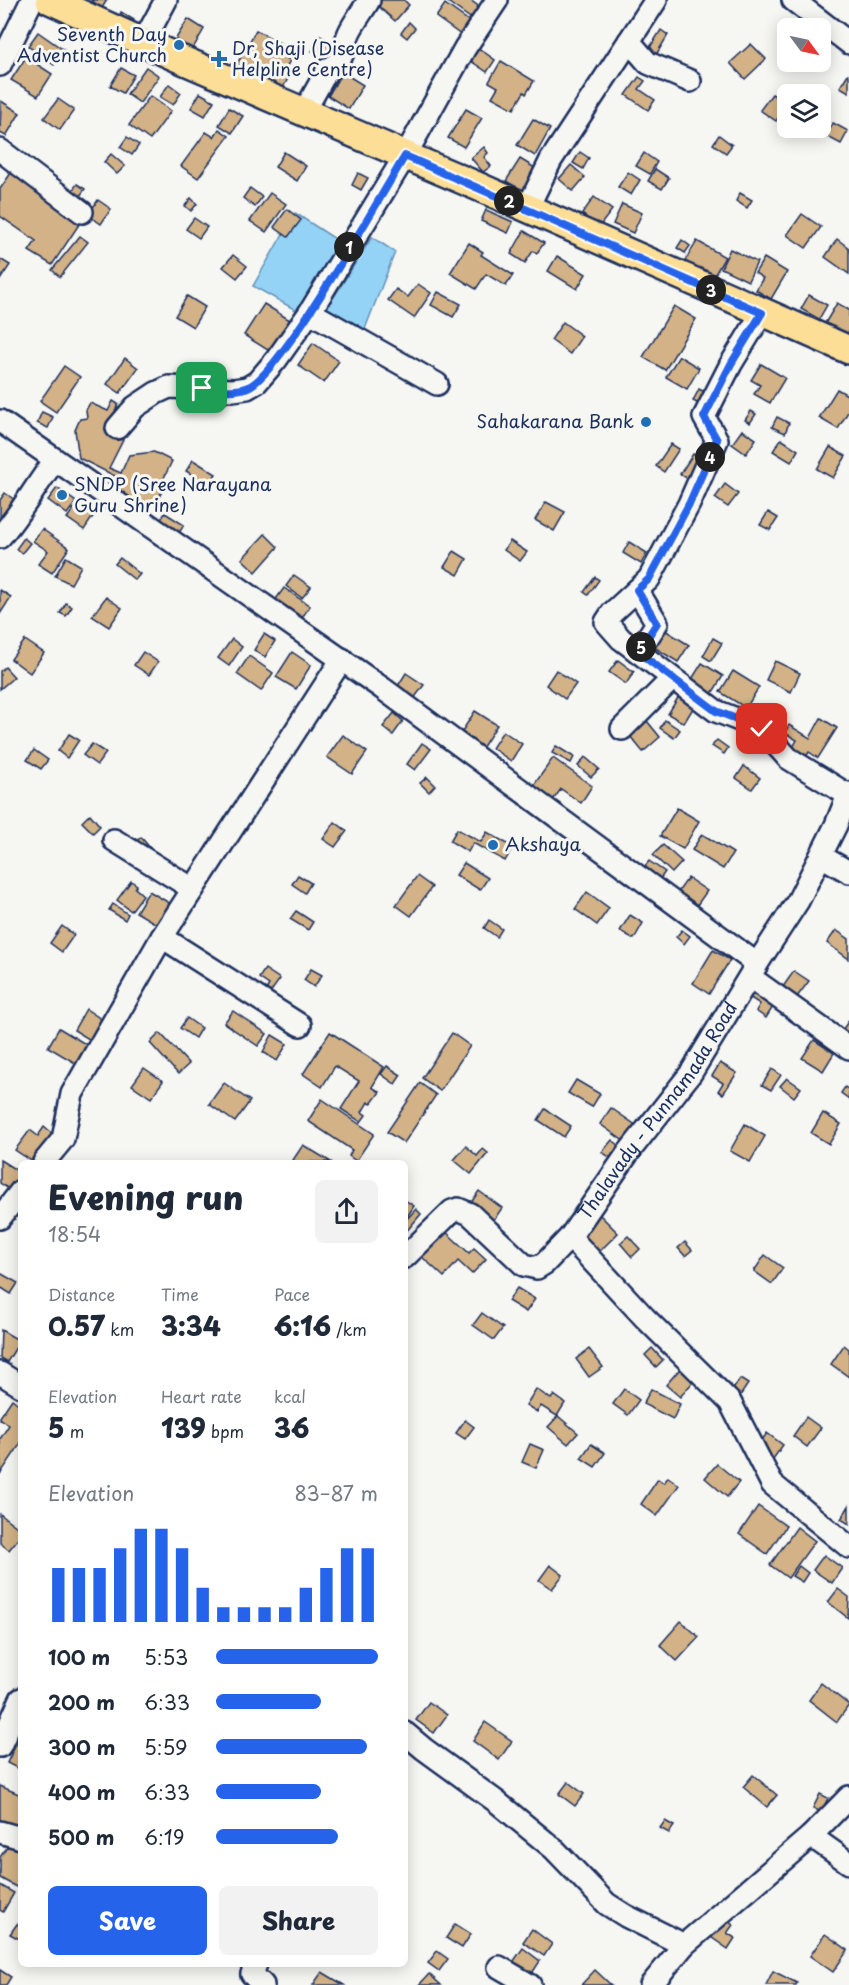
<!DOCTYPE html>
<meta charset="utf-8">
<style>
body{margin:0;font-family:"Playpen Sans",sans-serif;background:#f2f2f3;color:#1f2937;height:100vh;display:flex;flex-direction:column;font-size:22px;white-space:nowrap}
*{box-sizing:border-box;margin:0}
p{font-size:20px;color:#747a83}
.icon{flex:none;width:33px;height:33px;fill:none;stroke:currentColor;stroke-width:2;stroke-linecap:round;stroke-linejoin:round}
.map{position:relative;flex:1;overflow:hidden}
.panel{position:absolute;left:18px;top:1160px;width:390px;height:807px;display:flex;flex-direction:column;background:#fff;border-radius:9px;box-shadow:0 3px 15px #0003}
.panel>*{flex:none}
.needle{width:39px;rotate:123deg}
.fabs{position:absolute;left:777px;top:18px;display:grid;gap:12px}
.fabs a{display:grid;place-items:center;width:54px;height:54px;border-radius:9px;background:#fff;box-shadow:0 3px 15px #0003;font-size:30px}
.pin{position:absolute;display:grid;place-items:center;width:51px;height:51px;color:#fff;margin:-26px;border-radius:12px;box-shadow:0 3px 9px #0006}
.km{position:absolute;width:30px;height:30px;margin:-15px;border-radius:50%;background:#222;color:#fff;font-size:16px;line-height:30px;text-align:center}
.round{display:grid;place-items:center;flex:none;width:63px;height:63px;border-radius:9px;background:#f2f2f3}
.headline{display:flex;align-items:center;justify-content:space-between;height:102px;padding:0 30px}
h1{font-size:33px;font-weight:800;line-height:45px}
.metrics{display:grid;grid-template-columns:repeat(3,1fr);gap:9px;height:102px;padding:6px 30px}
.metrics div{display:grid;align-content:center}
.metrics b{font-size:26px;font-weight:800}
.metrics small{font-size:16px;font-weight:400}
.metrics p{font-size:16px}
.chart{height:168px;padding:12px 30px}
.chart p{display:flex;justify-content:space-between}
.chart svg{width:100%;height:108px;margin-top:6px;stroke:#2563eb;stroke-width:6}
.button{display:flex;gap:12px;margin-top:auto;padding:12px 30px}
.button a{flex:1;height:69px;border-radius:9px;background:#2563eb;color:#fff;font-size:24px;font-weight:800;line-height:69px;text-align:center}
.button a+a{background:#f2f2f3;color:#1f2937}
ul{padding:0 30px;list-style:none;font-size:20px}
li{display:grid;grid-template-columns:96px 72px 1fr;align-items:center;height:45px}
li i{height:15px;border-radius:8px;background:#2563eb}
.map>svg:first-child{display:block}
</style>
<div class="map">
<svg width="849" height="1985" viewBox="0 0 849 1985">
<rect width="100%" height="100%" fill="#f6f6f2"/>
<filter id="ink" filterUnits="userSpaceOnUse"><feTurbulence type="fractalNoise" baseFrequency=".0167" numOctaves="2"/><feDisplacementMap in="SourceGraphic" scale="12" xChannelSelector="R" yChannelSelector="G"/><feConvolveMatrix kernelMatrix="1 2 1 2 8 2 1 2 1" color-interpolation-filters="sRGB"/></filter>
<g filter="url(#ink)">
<g fill="#94d3f5" stroke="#6491b9" stroke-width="1.5">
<path d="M295 213 340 242 299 312 253 286Z"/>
<path d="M372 237 395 252 363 334 323 314Z"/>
</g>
<g fill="#d2b286" stroke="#1b2f5e" stroke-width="1.5">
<path d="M91 0H107L102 8Z"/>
<path d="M380 0H404L409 5 395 21 376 4Z"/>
<path d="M445 0H470L481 8 473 20Z"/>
<path d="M445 4 470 22 461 35 436 17Z"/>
<path d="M121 12 134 20 128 32 115 25Z"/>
<path d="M188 19 204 29 192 50 175 40Z"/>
<path d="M409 22 415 28 407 38 401 33Z"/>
<path d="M256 30 280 43 275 52 290 60 284 72 290 75 278 96 260 86 264 79 237 64Z"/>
<path d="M661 30 668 35 653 60 645 55Z"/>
<path d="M38 32 65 51 54 65 28 46Z"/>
<path d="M320 36 344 49 335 65 312 51Z"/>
<path d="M751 44 766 59 745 79 730 63Z"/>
<path d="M477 47 495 60 487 72 468 59Z"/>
<path d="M26 57 52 74 38 96 11 80Z"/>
<path d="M501 61 534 81 526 94 524 92 514 109 492 97 498 87 489 82Z"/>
<path d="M146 67 159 76 140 103 127 94Z"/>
<path d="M121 68 134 75 123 93 110 86Z"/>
<path d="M342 72 363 85 349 109 328 96Z"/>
<path d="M848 74 849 75V92L840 87Z"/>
<path d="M639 77 645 81 639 89 655 100 648 110 626 95Z"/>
<path d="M169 84 181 93 173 105 160 97Z"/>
<path d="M200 93 214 101 205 116 191 108Z"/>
<path d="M772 94 788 104 776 121 760 110Z"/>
<path d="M150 96 171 111 150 140 129 125Z"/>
<path d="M58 99 74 110 60 130 44 118Z"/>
<path d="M1 101 20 113 6 136 0 133Z"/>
<path d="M229 108 243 116 232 133 219 125Z"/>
<path d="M466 109 482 118 464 147 448 138Z"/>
<path d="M533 119 550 129 535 156 517 145Z"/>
<path d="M833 123 848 131 841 144 826 136Z"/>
<path d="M219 129 229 136 198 178 181 166 206 132 214 137Z"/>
<path d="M719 135 732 145 726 153 713 144Z"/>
<path d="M127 137 139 145 132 155 120 147Z"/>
<path d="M484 147 488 153 484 157 491 166 483 172 471 158Z"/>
<path d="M284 152 306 166 297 181 275 167Z"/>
<path d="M580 152 589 158 583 169 573 163Z"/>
<path d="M644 153 657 162 650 174 636 166Z"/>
<path d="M111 154 125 166 117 174 104 162Z"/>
<path d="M520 159 540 171 526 193 506 181Z"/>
<path d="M571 165 585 177 573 191 559 179Z"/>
<path d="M655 169 669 178 662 189 648 181Z"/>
<path d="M13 170 84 217 52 265 29 251 36 241 0 216V189Z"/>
<path d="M628 172 640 180 631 195 618 187Z"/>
<path d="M358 173 368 178 361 190 352 185Z"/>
<path d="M77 184 85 189 80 196 72 191Z"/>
<path d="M250 188 262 197 255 207 243 198Z"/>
<path d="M270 193 286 204 266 232 250 221Z"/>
<path d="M740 193 752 200 747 208 736 201Z"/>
<path d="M594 197 612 210 599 227 582 214Z"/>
<path d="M191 198 197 204 191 211 185 206Z"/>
<path d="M98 200 111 209 101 224 88 215Z"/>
<path d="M622 204 642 213 633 233 613 224Z"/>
<path d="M287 209 301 220 288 237 274 227Z"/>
<path d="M486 210 513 222 508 233 481 221Z"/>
<path d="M802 214 821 227 806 248 787 235Z"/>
<path d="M194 218 207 227 199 238 186 229Z"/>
<path d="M524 231 544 243 537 253 533 251 525 263 511 254Z"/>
<path d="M80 236 88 242 60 277 52 270Z"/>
<path d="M837 239 849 248V274L825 257Z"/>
<path d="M682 240 690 246 685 253 677 248Z"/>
<path d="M697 241 725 257 711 281 683 264Z"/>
<path d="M469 243 483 252 481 255 513 275 506 286 486 274 476 289 450 273Z"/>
<path d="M730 249 757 262 748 281 721 268Z"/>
<path d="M233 255 247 266 237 278 223 267Z"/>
<path d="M557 256 586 274 577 289 548 271Z"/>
<path d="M764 258 787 272 771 299 756 290 763 278 755 273Z"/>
<path d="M0 259 10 265 0 280Z"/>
<path d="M418 284 431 293 414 318 388 300 396 289 408 297Z"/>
<path d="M438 292 461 304 453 317 431 305Z"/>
<path d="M809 295 827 305 819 319 801 309Z"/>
<path d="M187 296 205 307 193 327 175 316Z"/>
<path d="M837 303 849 310V339L824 325Z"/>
<path d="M264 304 293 322 274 354 244 335Z"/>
<path d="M674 306 696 319 665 370 643 357Z"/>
<path d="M563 322 582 336 570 354 551 340Z"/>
<path d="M313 343 339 361 324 383 298 365Z"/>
<path d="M679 356 699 368 687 389 666 377Z"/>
<path d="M125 358 138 368 120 393 107 384Z"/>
<path d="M761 364 785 378 770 403 754 394 760 385 751 380Z"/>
<path d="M64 366 80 377 56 412 40 401Z"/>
<path d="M699 389 712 396 706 408 693 401Z"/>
<path d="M837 389 849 396V410L838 429 819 418Z"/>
<path d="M113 401 118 404 107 432 123 440 109 468 121 473 129 455 154 452 172 461 162 482 163 489 157 501 133 504 121 499 119 486 111 483 115 476 79 458 75 430 80 419 87 418 86 410 90 403 108 411Z"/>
<path d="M751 411 756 414 750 423 745 420Z"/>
<path d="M42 412 53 417 48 428 37 423Z"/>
<path d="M777 417 789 423 785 433 772 427Z"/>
<path d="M742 430 756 439 746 454 732 444Z"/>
<path d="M781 439 798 450 791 462 773 451Z"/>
<path d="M671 444 679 449 664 472 656 466Z"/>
<path d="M830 447 846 456 833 478 817 469Z"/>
<path d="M693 454 706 462 693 482 680 474Z"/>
<path d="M193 460 216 474 209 485 186 471Z"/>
<path d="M725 484 738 494 728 507 715 498Z"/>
<path d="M57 488 76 502 67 514 48 500Z"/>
<path d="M5 493 22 505 0 523V500Z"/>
<path d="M546 502 565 512 554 531 535 520Z"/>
<path d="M78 503 94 515 84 530 67 518Z"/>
<path d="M768 512 778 518 770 530 760 525Z"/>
<path d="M165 513 184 525 177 536 158 524Z"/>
<path d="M42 529 69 548 52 573 38 564 48 551 33 541Z"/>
<path d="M265 534 278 547 256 572 242 559Z"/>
<path d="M24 538 30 543 22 553 16 549Z"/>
<path d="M510 541 527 552 520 561 504 550Z"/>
<path d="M629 542 647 553 641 564 623 553Z"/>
<path d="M454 551 467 559 458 575 444 567Z"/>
<path d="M66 557 81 566 71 584 55 576Z"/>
<path d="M120 558 140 574 135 580 115 564Z"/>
<path d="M294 575 311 587 302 598 286 586Z"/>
<path d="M595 577 599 580 588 595 584 592Z"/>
<path d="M284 588 310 606 297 625 271 606Z"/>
<path d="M0 590 11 597 0 614Z"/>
<path d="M106 597 122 608 109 627 92 616Z"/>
<path d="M66 603 72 607 66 616 60 613Z"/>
<path d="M660 627 689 645 678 662 649 644Z"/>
<path d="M264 634 275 641 265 657 254 650Z"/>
<path d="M713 638 722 643 711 661 703 656Z"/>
<path d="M232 639 242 647 229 666 218 658Z"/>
<path d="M25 640 44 653 30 673 11 659Z"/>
<path d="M143 652 158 662 149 675 134 665Z"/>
<path d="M292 652 311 665 296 689 276 677Z"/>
<path d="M249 656 273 673 261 691 237 674Z"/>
<path d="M618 660 634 672 626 684 609 672Z"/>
<path d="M775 661 800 673 791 692 766 680Z"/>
<path d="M702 663 723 676 708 700 687 687Z"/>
<path d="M5 667 14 677 0 689V671Z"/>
<path d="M556 670 576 684 565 699 546 685Z"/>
<path d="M733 671 759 687 746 708 720 692Z"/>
<path d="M406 673 424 685 413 700 396 689Z"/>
<path d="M679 696 695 705 684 723 668 714Z"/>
<path d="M475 711 497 725 479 753 457 739Z"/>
<path d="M394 713 403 721 393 735 383 727Z"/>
<path d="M821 718 837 728 818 758 809 752 804 760 791 751 797 740 785 733 789 725 810 738Z"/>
<path d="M665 720 680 730 674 738 660 728Z"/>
<path d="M647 721 660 737 643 752 630 736Z"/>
<path d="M503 731 522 744 511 761 492 748Z"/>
<path d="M69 734 79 740 67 758 58 751Z"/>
<path d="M343 735 367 752 352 774 327 757Z"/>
<path d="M717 740 728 748 724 754 712 746Z"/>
<path d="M422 743 431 749 415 770 407 764Z"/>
<path d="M92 744 106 753 97 765 83 755Z"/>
<path d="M556 746 574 757 571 763 552 753Z"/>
<path d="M34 750 48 760 41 769 27 760Z"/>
<path d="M585 757 599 769 591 777 578 766Z"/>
<path d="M553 758 592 786 581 803 561 789 551 803 531 789Z"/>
<path d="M744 766 760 778 752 789 736 778Z"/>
<path d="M427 777 435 785 429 792 420 783Z"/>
<path d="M677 808 699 821 683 849 660 836Z"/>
<path d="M90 814 100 826 93 833 82 822Z"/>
<path d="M335 822 347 831 335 847 323 839Z"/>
<path d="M457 829 481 842 487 832 513 847 505 861 473 843 468 852 450 841Z"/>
<path d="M702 834 733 853 723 869 692 850Z"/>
<path d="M141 837 150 848 142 855 132 845Z"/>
<path d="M663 845 682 862 672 873 653 855Z"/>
<path d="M649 861 665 872 655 886 639 874Z"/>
<path d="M464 863 488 878 480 890 456 875Z"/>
<path d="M298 875 311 883 305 893 292 884Z"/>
<path d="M417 876 432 887 411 916 396 905Z"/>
<path d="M688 878 707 891 697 905 678 892Z"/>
<path d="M131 881 137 885 135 888 143 895 131 911 117 900Z"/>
<path d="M149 891 171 904 158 925 136 912Z"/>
<path d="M587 892 609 908 597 925 575 909Z"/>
<path d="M113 904 128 914 125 920 109 910Z"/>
<path d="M296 911 313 922 308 930 290 919Z"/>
<path d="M630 915 643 923 634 939 620 931Z"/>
<path d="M489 920 502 929 497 937 484 928Z"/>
<path d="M62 926 74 935 62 952 50 943Z"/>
<path d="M682 930 690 936 684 944 676 937Z"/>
<path d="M836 930 849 939V959L827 943Z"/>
<path d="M713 950 730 960 709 994 693 983Z"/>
<path d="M265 969 280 979 270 993 266 990 269 985 259 978Z"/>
<path d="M311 969 322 975 314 987 304 980Z"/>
<path d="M794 971 809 981 794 1001 780 991Z"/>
<path d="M754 989 776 1002 766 1018 756 1011 760 1004 749 997Z"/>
<path d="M86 1009 104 1021 92 1041 74 1030Z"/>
<path d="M233 1011 267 1034 258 1046 224 1023Z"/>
<path d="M187 1018 201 1028 195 1038 180 1028Z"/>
<path d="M849 1020V1041L839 1035Z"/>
<path d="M59 1028 92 1048 82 1067 48 1047Z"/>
<path d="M330 1032 384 1067 372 1087 380 1092 371 1104 368 1102 362 1112 366 1115 361 1122 341 1109 359 1081 335 1066 322 1087 303 1074Z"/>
<path d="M160 1033 189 1064 178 1074 150 1043Z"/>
<path d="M452 1033 470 1046 440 1091 422 1078Z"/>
<path d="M272 1035 287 1044 277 1061 263 1052Z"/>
<path d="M814 1040 834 1053 823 1071 802 1058Z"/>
<path d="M720 1063 737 1073 723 1094 718 1091 723 1083 712 1076Z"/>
<path d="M387 1066 401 1075 395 1084 381 1074Z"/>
<path d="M144 1068 163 1081 151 1098 132 1085Z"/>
<path d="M772 1069 781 1075 771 1090 762 1085Z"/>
<path d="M787 1078 801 1088 794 1097 780 1086Z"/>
<path d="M576 1080 600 1094 592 1107 568 1093Z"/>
<path d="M224 1083 250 1101 235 1122 209 1104Z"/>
<path d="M420 1083 436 1095 404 1143 387 1132Z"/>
<path d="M845 1087 849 1090V1099L841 1093Z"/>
<path d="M322 1099 374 1134 356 1161 349 1156 352 1150 308 1121Z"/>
<path d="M611 1108 637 1126 625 1142 600 1124Z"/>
<path d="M545 1109 571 1126 564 1137 538 1120Z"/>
<path d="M823 1113 841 1124 829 1144 811 1133Z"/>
<path d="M745 1124 765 1136 750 1162 730 1151Z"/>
<path d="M44 1127 55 1136 37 1162H33L15 1150 30 1130 38 1136Z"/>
<path d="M612 1140 623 1148 614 1160 602 1152Z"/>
<path d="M303 1145 331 1162H296L293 1160Z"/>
<path d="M466 1146 477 1156 483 1149 488 1153 471 1174 454 1160Z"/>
<path d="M0 1160 21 1173V1178L12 1191 0 1183Z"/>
<path d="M479 1191 502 1208 493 1221 470 1204Z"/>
<path d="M405 1200 414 1206 405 1220Z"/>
<path d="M416 1209 421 1214 405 1233V1221Z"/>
<path d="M598 1213 618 1233 599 1252 579 1232Z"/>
<path d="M445 1231 469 1253 474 1248 486 1259 472 1274 458 1261 444 1277 421 1256Z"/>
<path d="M628 1236 640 1249 632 1257 620 1243Z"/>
<path d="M685 1242 692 1250 685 1256 678 1248Z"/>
<path d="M765 1255 783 1268 772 1284 754 1271Z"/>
<path d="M0 1273 18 1283 11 1294 0 1287Z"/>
<path d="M517 1288 535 1299 526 1312 508 1301Z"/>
<path d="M482 1313 503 1328 494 1340 473 1325Z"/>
<path d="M1 1330 20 1341 7 1362 0 1358Z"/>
<path d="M844 1345 849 1349V1377L831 1364Z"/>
<path d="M652 1348 663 1360 656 1367 645 1355Z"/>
<path d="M589 1349 603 1367 589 1377 576 1359Z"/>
<path d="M684 1364 698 1376 680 1397 666 1385Z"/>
<path d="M740 1379 748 1384 740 1396 732 1391Z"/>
<path d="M536 1389 551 1399 554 1395 565 1403 557 1416 541 1406 537 1412 526 1405Z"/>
<path d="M624 1389 639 1400 628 1415 613 1404Z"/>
<path d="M651 1389 680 1404 673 1419 643 1404Z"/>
<path d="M12 1399 21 1406V1443L1 1473 0 1439 9 1425 0 1419V1417Z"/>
<path d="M558 1416 578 1433 568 1444 548 1427Z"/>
<path d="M806 1417 821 1428 807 1447 793 1436Z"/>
<path d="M465 1420 474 1427 465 1439 456 1433Z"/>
<path d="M767 1433 783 1445 773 1459 757 1447Z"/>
<path d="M530 1444 544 1450 536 1468 522 1462Z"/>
<path d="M591 1444 605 1453 595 1467 581 1458Z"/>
<path d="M717 1464 739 1482 727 1497 705 1478Z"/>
<path d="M668 1477 679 1485 657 1516 641 1504 658 1479 664 1483Z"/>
<path d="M758 1506 786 1526 767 1554 739 1534Z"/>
<path d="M849 1506V1524L841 1519Z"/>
<path d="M0 1514 21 1530V1535L9 1550 0 1543Z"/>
<path d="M797 1527 815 1541 788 1578 770 1565Z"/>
<path d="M824 1555 842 1568 832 1583 813 1570Z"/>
<path d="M550 1565 563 1575 552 1589 539 1580Z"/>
<path d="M799 1566 808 1573 802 1582 792 1576Z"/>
<path d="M838 1589 849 1597 848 1618 828 1602Z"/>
<path d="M681 1621 699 1637 677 1661 660 1645Z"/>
<path d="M821 1683 849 1705 837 1722 809 1700Z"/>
<path d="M429 1702 447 1715 434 1733 416 1720Z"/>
<path d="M485 1722 512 1741 499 1760 473 1741Z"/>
<path d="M20 1735H21V1770L7 1763Z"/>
<path d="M753 1775 777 1795 767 1807 743 1787Z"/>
<path d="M568 1782 584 1794 575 1806 559 1794Z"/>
<path d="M0 1786 21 1795V1834L0 1824Z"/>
<path d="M820 1794 828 1798 821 1812 813 1808Z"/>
<path d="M665 1821 674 1826 669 1833 660 1828Z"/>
<path d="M13 1839 21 1843V1883L18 1888 0 1878V1857Z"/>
<path d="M0 1885 14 1893 3 1912 0 1910Z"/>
<path d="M721 1916 733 1925 727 1933 735 1938 728 1949 708 1935Z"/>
<path d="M17 1924 21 1926V1940L10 1934Z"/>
<path d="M455 1924 471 1934 462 1948 446 1938Z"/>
<path d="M532 1929 552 1944 544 1956 523 1942Z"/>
<path d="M825 1934 848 1950 833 1972 810 1956Z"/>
<path d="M523 1948 540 1961 531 1975 513 1962Z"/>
<path d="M437 1951 448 1959 439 1971 428 1963Z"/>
<path d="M0 1970 11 1977 6 1985H0Z"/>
<path d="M595 1970 611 1985H581Z"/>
<path d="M773 1971 797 1983 796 1985H766Z"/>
<path d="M322 1972 344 1985H313Z"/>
<path d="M429 1974 441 1985H419Z"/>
</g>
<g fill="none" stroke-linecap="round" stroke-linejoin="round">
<defs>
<g id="minor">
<path d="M793 0 849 43"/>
<path d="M144 41 166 0"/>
<path d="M629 41 648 63 690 81"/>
<path d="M0 65 32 0"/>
<path d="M304 112 328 69C344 64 343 47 349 33 354 22 363 11 369 0"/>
<path d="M0 150 82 212"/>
<path d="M527 209 551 160 656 0"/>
<path d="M310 312 437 384"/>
<path d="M762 313 731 364 704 417 717 440 689 504 649 579 612 613 606 622 621 639 716 711 762 729 788 758 848 795"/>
<path d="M0 421 382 688 757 964"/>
<path d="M117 428 135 407 156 393 169 387 233 390 247 388 257 382 276 360 310 312 405 156 465 48 497 0"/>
<path d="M0 537C21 513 36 485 55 460"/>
<path d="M637 590 657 623 638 652"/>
<path d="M622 729 672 679"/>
<path d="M114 840 193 889"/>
<path d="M821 856 849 872"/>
<path d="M162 937 300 1025"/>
<path d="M750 977 849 1048"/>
<path d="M44 1162 63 1139 72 1094 162 937 342 659"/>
<path d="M0 1218 21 1191"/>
<path d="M570 1237 645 1318 730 1402 772 1484 849 1547"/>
<path id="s1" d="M405 1257 452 1211 458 1209 470 1214 524 1265 537 1268 545 1263 570 1237 628 1153 691 1073 757 964 798 901 836 825 849 793"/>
<path d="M0 1373 21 1386"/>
<path d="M405 1733 424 1749 497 1802 554 1849 607 1904 626 1916 684 1945"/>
<path d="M0 1746 21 1699"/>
<path d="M0 1832 21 1838"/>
<path d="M811 1836 849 1863"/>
<path d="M256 1964 252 1974 263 1985"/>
<path d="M499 1967 530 1985"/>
<path d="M651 1985 684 1945 811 1836 849 1797"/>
</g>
<path id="major" d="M50 0 178 58 477 186 849 350"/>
</defs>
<use href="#minor" stroke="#1b2f5e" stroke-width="26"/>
<use href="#major" stroke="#1b2f5e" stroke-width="32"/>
<use href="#minor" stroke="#f6f6f2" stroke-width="21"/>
<use href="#major" stroke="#fcde96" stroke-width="27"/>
</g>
</g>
<g fill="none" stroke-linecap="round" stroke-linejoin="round" filter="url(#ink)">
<defs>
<path id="route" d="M202 388C216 389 234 393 248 387 280 375 381 195 405 156L762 313 731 364 704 417 717 440 689 504 649 579 637 590 657 623 638 652 716 711 762 729"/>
</defs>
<use href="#route" stroke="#fff" stroke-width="12"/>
<use href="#route" stroke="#2563eb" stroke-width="8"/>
</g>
<g fill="#1f6fb2" stroke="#f6f6f2" stroke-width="2">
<circle cx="179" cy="45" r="6"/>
<path d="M216 50h6v6h6v6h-6v6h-6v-6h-6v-6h6z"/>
<circle cx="646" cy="422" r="6"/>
<circle cx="62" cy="495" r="6"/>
<circle cx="493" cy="845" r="6"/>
</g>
<g text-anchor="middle" stroke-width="6" stroke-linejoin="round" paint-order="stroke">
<g font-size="18" fill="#1b2f5e" stroke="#f6f6f2" text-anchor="start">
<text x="167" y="41" text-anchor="end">Seventh Day<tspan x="167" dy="21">Adventist Church</tspan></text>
<text x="232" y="55">Dr, Shaji (Disease<tspan x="232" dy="21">Helpline Centre)</tspan></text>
<text x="634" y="428" text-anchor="end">Sahakarana Bank</text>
<text x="74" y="491">SNDP (Sree Narayana<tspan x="74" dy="21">Guru Shrine)</tspan></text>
<text x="505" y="851">Akshaya</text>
</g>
<g font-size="18" fill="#1b2f5e" stroke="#f6f6f2">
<text dy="6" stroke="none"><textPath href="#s1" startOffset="372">Thalavady - Punnamada Road</textPath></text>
</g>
</g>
</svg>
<div class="fabs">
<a><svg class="needle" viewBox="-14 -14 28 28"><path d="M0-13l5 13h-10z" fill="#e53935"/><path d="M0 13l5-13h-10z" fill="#747a83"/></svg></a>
<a><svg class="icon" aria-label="layers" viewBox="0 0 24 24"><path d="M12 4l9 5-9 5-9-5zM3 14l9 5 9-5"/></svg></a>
</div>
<div class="pin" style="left:202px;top:388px;background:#1e9e55"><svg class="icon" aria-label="arrive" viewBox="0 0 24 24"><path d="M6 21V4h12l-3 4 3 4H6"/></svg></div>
<div class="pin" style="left:762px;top:729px;background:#d93025"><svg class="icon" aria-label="check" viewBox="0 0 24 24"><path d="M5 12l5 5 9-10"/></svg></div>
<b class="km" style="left:349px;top:247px">1</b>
<b class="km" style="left:509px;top:201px">2</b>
<b class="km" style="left:711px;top:290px">3</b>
<b class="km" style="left:710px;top:457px">4</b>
<b class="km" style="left:641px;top:647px">5</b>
<section class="panel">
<div class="headline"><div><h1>Evening run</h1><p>18:54</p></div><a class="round"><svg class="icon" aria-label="share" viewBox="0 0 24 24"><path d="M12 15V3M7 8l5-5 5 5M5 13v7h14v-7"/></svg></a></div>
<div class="metrics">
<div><p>Distance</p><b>0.57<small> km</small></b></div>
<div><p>Time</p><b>3:34</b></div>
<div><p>Pace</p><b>6:16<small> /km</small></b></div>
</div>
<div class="metrics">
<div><p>Elevation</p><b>5<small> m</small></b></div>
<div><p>Heart rate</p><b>139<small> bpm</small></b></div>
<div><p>kcal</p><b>36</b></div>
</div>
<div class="chart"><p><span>Elevation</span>83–87 m</p>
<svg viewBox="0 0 160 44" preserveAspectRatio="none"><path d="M5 44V22M15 44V22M25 44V22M35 44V14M45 44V6M55 44V6M65 44V14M75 44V30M85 44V38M95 44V38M105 44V38M115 44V38M125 44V30M135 44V22M145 44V14M155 44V14"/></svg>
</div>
<ul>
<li><b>100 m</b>5:53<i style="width:100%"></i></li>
<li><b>200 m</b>6:33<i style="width:65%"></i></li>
<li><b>300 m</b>5:59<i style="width:93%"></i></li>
<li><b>400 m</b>6:33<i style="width:65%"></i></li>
<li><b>500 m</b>6:19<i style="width:75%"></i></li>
</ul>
<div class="button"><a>Save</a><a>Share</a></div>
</section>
</div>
